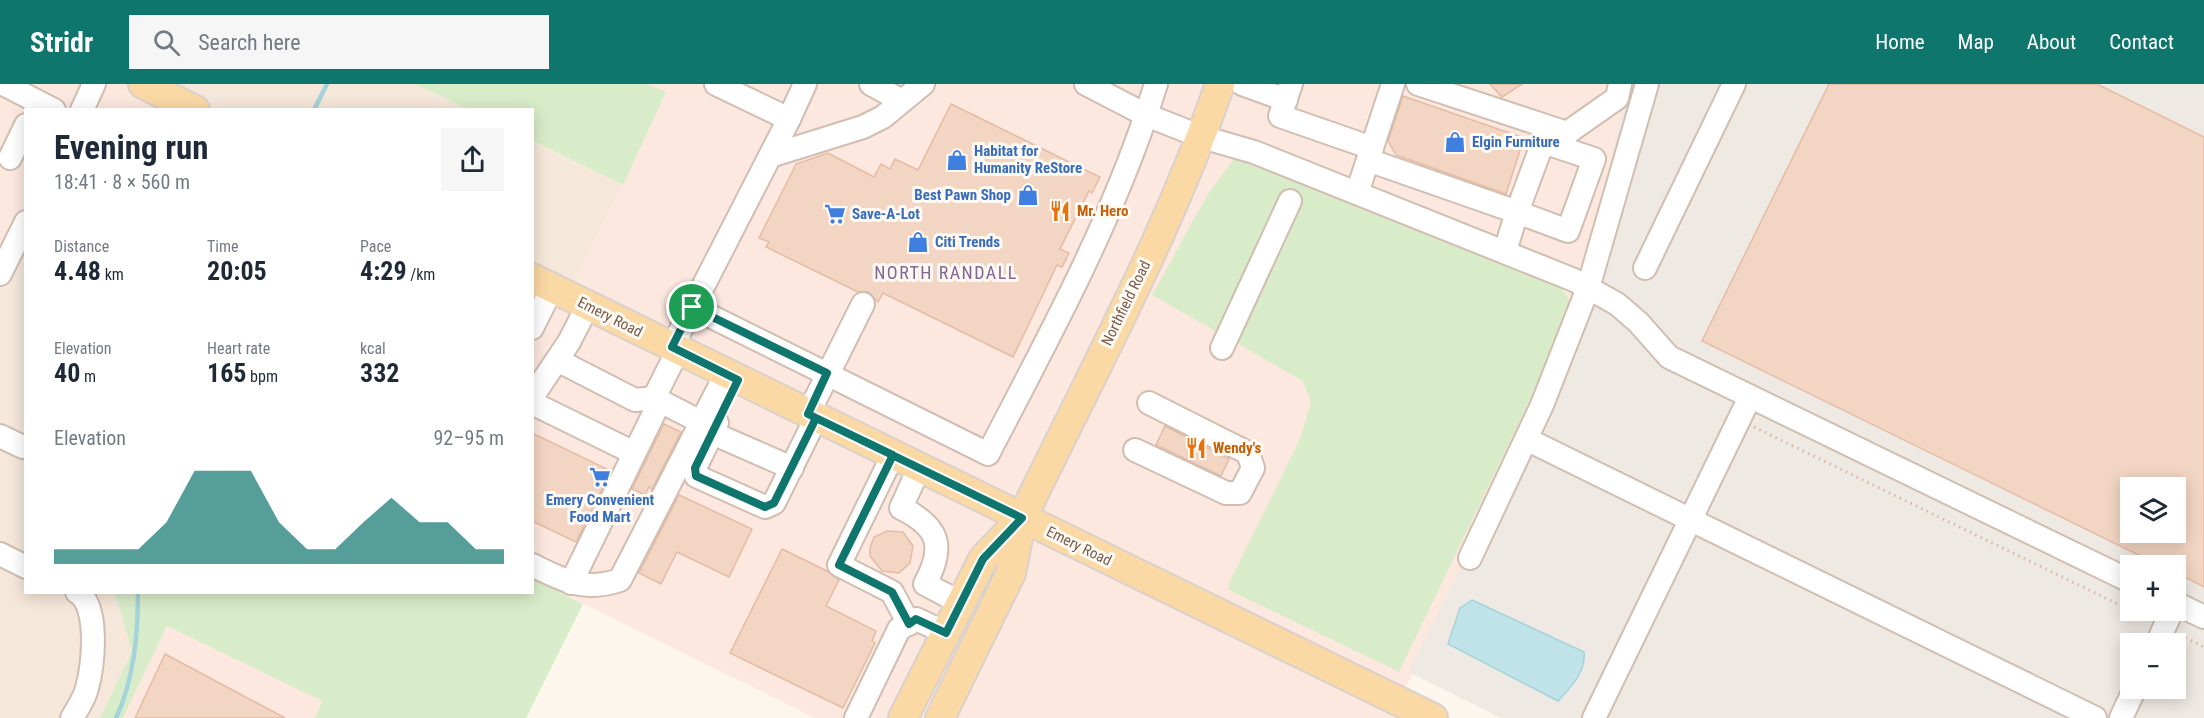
<!DOCTYPE html>
<meta charset="utf-8">
<style>
body{margin:0;font-family:"Roboto Condensed",sans-serif;background:#f6f6f7;color:#1f2937;height:100vh;display:flex;flex-direction:column;font-size:22px;white-space:nowrap}
*{box-sizing:border-box;margin:0}
p{font-size:20px;color:#747a83}
.icon{flex:none;width:33px;height:33px;fill:none;stroke:currentColor;stroke-width:2;stroke-linecap:round;stroke-linejoin:round}
.map{position:relative;flex:1;overflow:hidden}
.drawer{position:absolute;left:24px;top:24px;width:510px;height:486px;display:flex;flex-direction:column;background:#fff;border-radius:0px;box-shadow:0 3px 15px #0003}
.drawer>*{flex:none}
.fabs{position:absolute;left:2120px;top:393px;display:grid;gap:12px}
.fabs a{display:grid;place-items:center;width:66px;height:66px;border-radius:0px;background:#fff;box-shadow:0 3px 15px #0003;font-size:30px}
.pin{position:absolute;display:grid;place-items:center;width:51px;height:51px;color:#fff;margin:-26px;border:3px solid #fff;border-radius:50%;box-shadow:0 2px 6px #0007}
.round{display:grid;place-items:center;flex:none;width:63px;height:63px;border-radius:0px;background:#f6f6f7}
.headline{display:flex;align-items:center;justify-content:space-between;height:102px;padding:0 30px}
h1{font-size:33px;font-weight:700;line-height:45px}
.figures{display:grid;grid-template-columns:repeat(3,1fr);gap:9px;height:102px;padding:6px 30px}
.figures div{display:grid;align-content:center}
.figures b{font-size:26px;font-weight:700}
.figures small{font-size:16px;font-weight:400}
.figures p{font-size:16px}
.chart{height:168px;padding:12px 30px}
.chart p{display:flex;justify-content:space-between}
.chart svg{width:100%;height:108px;margin-top:6px;fill:#0f766e;opacity:.7}
header{display:flex;align-items:center;gap:36px;box-sizing:border-box;height:84px;padding:0 30px;background:#0f766e;color:#fff}
header strong{font-size:28px}
nav{display:flex;gap:33px;margin-inline-start:auto;font-size:21px}
.search{width:420px;height:54px;background:#f6f6f7;display:flex;align-items:center;gap:15px;box-sizing:border-box;padding:0 21px;border-radius:0px;color:#747a83;font-size:22px}
.map>svg:first-child{display:block}
</style>
<header>
<strong>Stridr</strong>
<div class="search"><svg class="icon" aria-label="search" viewBox="0 0 24 24"><circle cx="10" cy="10" r="6"/><path d="M15 15l6 6"/></svg>Search here</div>
<nav><a>Home</a><a>Map</a><a>About</a><a>Contact</a></nav>
</header>
<div class="map">
<svg width="2204" height="634" viewBox="0 0 2204 634">
<rect width="100%" height="100%" fill="#fdf6ec"/>
<g fill="#f5e8da">
<path d="M143 0H415L468 25H194Z"/>
<path d="M532 57 623 101 568 212 533 194Z"/>
<path d="M0 158 25 170 26 508 115 509 132 567 100 634H0Z"/>
</g>
<g fill="#fde8e0">
<path d="M0 0H144L196 25 26 26 25 170 0 158Z"/>
<path d="M648 0H1647L1629 69 1470 474 1399 617 1432 634H815L533 495 532 194 568 211 666 9Z"/>
<path d="M167 542 323 617 315 634H123Z"/>
</g>
<path fill="#efe9e4" fill-rule="evenodd" d="M1627 0H2204V634H1501L1408 588 1592 223 1611 77ZM2130 404H2175V448H2130ZM2130 482H2175V526H2130ZM2130 560H2175V604H2130Z"/>
<g fill="#d8ecc9">
<path d="M415 0H648L666 8 623 101 533 57 532 26 468 25Z"/>
<path d="M1236 72 1555 194 1570 217 1564 239 1524 328 1399 588 1229 506V499L1300 355 1311 318 1303 297 1152 211 1208 110Z"/>
<path d="M533 495 583 520 526 634H315L322 617 167 542 123 634H100L132 567 115 509 532 508Z"/>
</g>
<path fill="#bfe3e8" stroke="#a5d3da" stroke-width="1.5" d="M1472 516 1584 568C1586 588 1571 603 1558 617L1448 560 1460 524Z"/>
<g fill="none" stroke-linecap="round" stroke-linejoin="round">
<g stroke="#a5d3da" stroke-width="4.5">
<path d="M314 26 327 0"/>
<path d="M116 634C134 595 138 551 138 508"/>
</g>
</g>
<g fill="#f3d5c3" stroke="#e6bba3" stroke-width="1.5" fill-rule="evenodd">
<path d="M1490 0H1522L1502 13Z"/>
<path d="M1829 0H2097L2204 53V503L2175 488V482H2161L1702 257ZM2130 404H2175V448H2130Z"/>
<path d="M1403 12 1524 54 1506 110 1396 71 1388 57Z"/>
<path d="M951 20 1100 93 1092 109 1089 107 1060 165 1069 169 1062 183 1057 181 1013 273 883 209 878 218 868 208H858L766 163 769 158 759 154 796 80 828 69 874 93 881 80 890 85 895 75 918 86Z"/>
<path d="M664 340 681 348 652 405 649 403 645 411 632 405Z"/>
<path d="M1165 342 1229 375 1221 392 1156 361Z"/>
<path d="M532 349 611 387 576 458 532 437Z"/>
<path d="M679 411 752 445 729 493 677 468 661 500 639 489Z"/>
<path d="M887 447 903 448 913 462 910 479 899 489 882 487 870 472V464L874 453Z"/>
<path d="M782 465 827 487 839 496 826 522 876 547 872 557 875 559 843 624 730 569Z"/>
<path d="M165 570 285 634H135Z"/>
</g>
<g fill="none" stroke-linecap="round" stroke-linejoin="round">
<defs>
<g id="minor">
<path d="M3 0 54 26"/>
<path d="M871 0 902 17"/>
<path d="M1156 0 1146 31 1202 53 1254 68 1574 196 1617 220 1638 238 1669 273 2130 497"/>
<path d="M1242 0 1286 16"/>
<path d="M1291 0 1280 32 1372 64"/>
<path d="M1418 0 1567 49 1564 57"/>
<path d="M82 26 94 0"/>
<path d="M789 35 805 0"/>
<path d="M1567 49 1617 14 1620 0"/>
<path d="M1543 58 1594 75 1568 147 1517 128Z"/>
<path d="M770 72 863 43 883 33 923 0"/>
<path d="M10 74 26 41"/>
<path d="M1368 76 1517 128 1505 167"/>
<path d="M1357 109 1393 0"/>
<path d="M1645 184 1734 0"/>
<path d="M0 190 26 138"/>
<path d="M692 223 988 370C1045 260 1106 149 1146 31L1086 0"/>
<path d="M532 244 552 204"/>
<path d="M672 263 789 35 716 0"/>
<path d="M1222 264 1290 117"/>
<path d="M557 276 635 316 654 314 701 338"/>
<path d="M532 313 569 258 588 221"/>
<path d="M654 314 678 266"/>
<path d="M532 319 628 366"/>
<path d="M808 330 863 220"/>
<path d="M717 339 695 384 696 392 765 423 774 419 816 334"/>
<path d="M712 349 792 384"/>
<path d="M0 352 23 363"/>
<path d="M1526 355 2095 634"/>
<path d="M1135 366 1226 409H1240L1253 384 1248 369 1149 319"/>
<path d="M893 371 839 481 892 508 909 540"/>
<path d="M919 384 901 424C940 443 945 463 925 500L961 519"/>
<path d="M0 470 26 483"/>
<path d="M1470 474 1542 321 1588 204 1647 0"/>
<path d="M532 481C565 497 584 508 620 496L726 290"/>
<path d="M571 499 660 317"/>
<path d="M2175 519 2204 533"/>
<path d="M2157 560 2172 526"/>
<path d="M72 634C77 625 85 614 87 604 93 582 100 521 77 508"/>
<path d="M856 634 899 545 916 535 946 549"/>
<path d="M1594 634 1750 313"/>
<path d="M2121 634 2135 604"/>
</g>
<g id="major">
<path d="M143 0 195 26"/>
<path d="M532 194 1433 634"/>
<path d="M903 634 983 475 1022 434"/>
<path d="M940 634 1011 489 1022 434C1091 291 1168 150 1220 0"/>
</g>
</defs>
<use href="#minor" stroke="#d1beb0" stroke-width="26"/>
<use href="#major" stroke="#dad1cd" stroke-width="32"/>
<g stroke="#d9b8a5" stroke-width="3" stroke-dasharray="1.5 4.5" stroke-linecap="butt">
<path d="M1754 343 2130 526"/>
<path d="M2131 527 2148 535"/>
<path d="M2180 551 2204 563"/>
</g>
<use href="#minor" stroke="#fff" stroke-width="22"/>
<use href="#major" stroke="#fbd9a5" stroke-width="28"/>
</g>
<g fill="none" stroke-linecap="round" stroke-linejoin="round">
<defs>
<path id="route" d="M692 223 672 263 738 296 695 384 696 392 765 423 774 419 816 334 1022 434 983 475 946 549 916 535 909 540 892 508 839 481 893 371 816 334 808 330 827 289 692 223"/>
</defs>
<use href="#route" stroke="#fff" stroke-width="12"/>
<use href="#route" stroke="#0f766e" stroke-width="8"/>
</g>
<defs>
<symbol id="shop-bare" viewBox="-9 -9 18 18"><path d="M-5-2.5h2.3a2.7 3.5 0 0 1 5.4 0H5L5.5 6h-11ZM-1.5-2.5h3a1.5 2.3 0 0 0-3 0Z" fill="#3f7fe0" stroke="#fffaf3" stroke-width="2.5" paint-order="stroke"/></symbol>
<symbol id="restaurant-bare" viewBox="-9 -9 18 18"><path d="M-5-6h1v4h1v-4h1v4h1v-4h1v5L-1.5 .5V6h-2V.5L-5-1ZM5-6V6H3V1.5H1.5Q1.5-4 5-6Z" fill="#e8710a" stroke="#fffaf3" stroke-width="2.5" paint-order="stroke"/></symbol>
<symbol id="supermarket-bare" viewBox="-9 -9 18 18"><path d="M-6-5.5h2.5l.6 2H6L4.5 2H-2.5L-4.4-4H-6ZM-1.5 3.2a1.3 1.3 0 1 0 .1 0ZM3 3.2a1.3 1.3 0 1 0 .1 0Z" fill="#3f7fe0" stroke="#fffaf3" stroke-width="2.5" paint-order="stroke"/></symbol>
</defs>
<g fill-rule="evenodd">
<use href="#shop-bare" x="1440" y="43" width="30" height="30"/>
<use href="#shop-bare" x="942" y="61" width="30" height="30"/>
<use href="#shop-bare" x="1013" y="96" width="30" height="30"/>
<use href="#restaurant-bare" x="1045" y="112" width="30" height="30"/>
<use href="#supermarket-bare" x="820" y="115" width="30" height="30"/>
<use href="#shop-bare" x="903" y="143" width="30" height="30"/>
<use href="#restaurant-bare" x="1181" y="349" width="30" height="30"/>
<use href="#supermarket-bare" x="585" y="378" width="30" height="30"/>
</g>
<g text-anchor="middle" stroke-width="6" stroke-linejoin="round" paint-order="stroke">
<g font-size="15" font-weight="bold" fill="#366cbe" stroke="#fffaf3" text-anchor="start">
<text x="1472" y="63">Elgin Furniture</text>
<text x="974" y="72">Habitat for<tspan x="974" dy="17">Humanity ReStore</tspan></text>
<text x="1011" y="116" text-anchor="end">Best Pawn Shop</text>
<text x="852" y="135">Save-A-Lot</text>
<text x="935" y="163">Citi Trends</text>
<text x="600" y="421" text-anchor="middle">Emery Convenient<tspan x="600" dy="17">Food Mart</tspan></text>
</g>
<g font-size="15" font-weight="bold" fill="#c56008" stroke="#fffaf3" text-anchor="start">
<text x="1077" y="132">Mr. Hero</text>
<text x="1213" y="369">Wendy's</text>
</g>
<g font-size="15" fill="#7a5c4d" stroke="#fffaf3">
<text transform="translate(1126 219) rotate(-64)" y="5">Northfield Road</text>
<text transform="translate(610 233) rotate(27)" y="5">Emery Road</text>
<text transform="translate(1079 462) rotate(26)" y="5">Emery Road</text>
</g>
<g font-size="18" letter-spacing="1.5" fill="#846695" stroke="#fffaf3">
<text x="946" y="195">NORTH RANDALL</text>
</g>
</g>
</svg>
<div class="fabs">
<a><svg class="icon" aria-label="layers" viewBox="0 0 24 24"><path d="M12 4l9 5-9 5-9-5zM3 14l9 5 9-5"/></svg></a>
<a>+</a>
<a>−</a>
</div>
<div class="pin" style="left:692px;top:223px;background:#1e9e55"><svg class="icon" aria-label="arrive" viewBox="0 0 24 24"><path d="M6 21V4h12l-3 4 3 4H6"/></svg></div>
<section class="drawer">
<div class="headline"><div><h1>Evening run</h1><p>18:41 · 8 × 560 m</p></div><a class="round"><svg class="icon" aria-label="share" viewBox="0 0 24 24"><path d="M12 15V3M7 8l5-5 5 5M5 13v7h14v-7"/></svg></a></div>
<div class="figures">
<div><p>Distance</p><b>4.48<small> km</small></b></div>
<div><p>Time</p><b>20:05</b></div>
<div><p>Pace</p><b>4:29<small> /km</small></b></div>
</div>
<div class="figures">
<div><p>Elevation</p><b>40<small> m</small></b></div>
<div><p>Heart rate</p><b>165<small> bpm</small></b></div>
<div><p>kcal</p><b>332</b></div>
</div>
<div class="chart"><p><span>Elevation</span>92–95 m</p>
<svg viewBox="0 0 160 44" preserveAspectRatio="none"><path d="M0 44V38L10 38L20 38L30 38L40 27L50 6L60 6L70 6L80 27L90 38L100 38L110 27L120 17L130 27L140 27L150 38L160 38V44z"/></svg>
</div>
</section>
</div>
